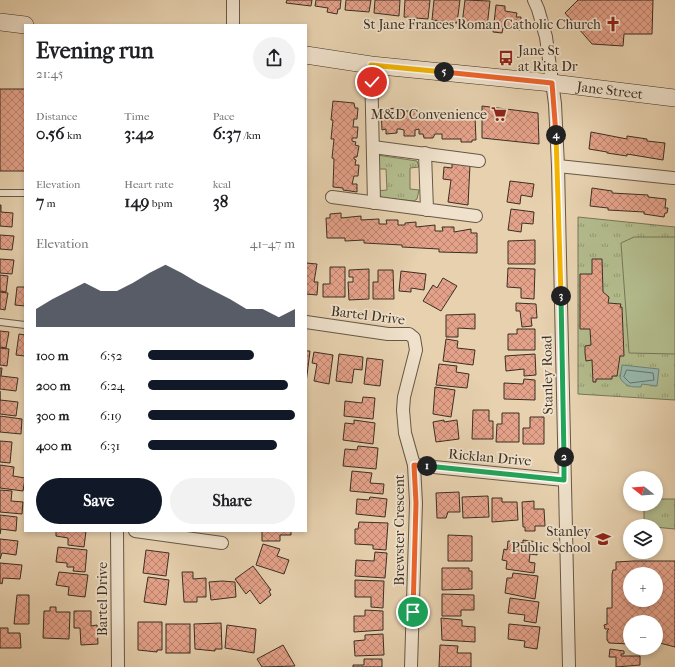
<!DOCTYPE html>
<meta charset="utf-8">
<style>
body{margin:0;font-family:"IM FELL French Canon",serif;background:#f2f2f2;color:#202124;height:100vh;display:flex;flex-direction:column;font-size:15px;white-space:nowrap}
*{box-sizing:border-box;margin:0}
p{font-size:13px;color:#757577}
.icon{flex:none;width:22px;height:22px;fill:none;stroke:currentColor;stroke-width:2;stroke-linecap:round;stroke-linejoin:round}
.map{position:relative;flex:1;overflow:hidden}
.drawer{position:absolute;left:24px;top:24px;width:283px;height:508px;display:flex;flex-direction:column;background:#fff;border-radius:0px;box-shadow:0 2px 6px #0003}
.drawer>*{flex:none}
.needle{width:26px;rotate:287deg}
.tools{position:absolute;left:623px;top:471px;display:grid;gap:8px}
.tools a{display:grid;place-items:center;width:40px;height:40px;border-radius:50%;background:#fff;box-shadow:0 2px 6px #0003;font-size:20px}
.pin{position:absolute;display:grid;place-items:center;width:34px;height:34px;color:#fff;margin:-17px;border:2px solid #fff;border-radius:50%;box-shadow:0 1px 4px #0007}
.km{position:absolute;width:20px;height:20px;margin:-10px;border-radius:50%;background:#222;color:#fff;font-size:11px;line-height:20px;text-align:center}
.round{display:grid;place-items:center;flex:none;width:42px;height:42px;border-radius:21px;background:#f2f2f2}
.summary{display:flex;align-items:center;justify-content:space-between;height:68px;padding:0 12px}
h1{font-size:22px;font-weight:700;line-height:30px}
.figures{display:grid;grid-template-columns:repeat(3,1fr);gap:6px;height:68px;padding:4px 12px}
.figures div{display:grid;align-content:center}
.figures b{font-size:17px;font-weight:700}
.figures small{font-size:11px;font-weight:400}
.figures p{font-size:11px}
.chart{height:112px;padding:8px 12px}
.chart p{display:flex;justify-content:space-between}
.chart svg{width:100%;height:72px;margin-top:4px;fill:#111827;opacity:.7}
.cta{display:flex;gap:8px;margin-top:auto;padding:8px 12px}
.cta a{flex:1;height:46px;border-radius:24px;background:#111827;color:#fff;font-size:16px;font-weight:700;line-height:46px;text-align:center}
.cta a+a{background:#f2f2f2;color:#202124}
ul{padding:0 12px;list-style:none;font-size:13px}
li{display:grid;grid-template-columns:64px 48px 1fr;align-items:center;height:30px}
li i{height:10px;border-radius:5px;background:#111827}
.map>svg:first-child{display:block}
</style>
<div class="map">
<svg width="675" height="667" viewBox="0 0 675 667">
<defs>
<pattern id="grass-tufts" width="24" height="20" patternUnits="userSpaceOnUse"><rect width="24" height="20" fill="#b3bc8d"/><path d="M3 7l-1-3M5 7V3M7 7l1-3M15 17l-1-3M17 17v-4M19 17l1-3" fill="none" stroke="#939973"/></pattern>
<pattern id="building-cross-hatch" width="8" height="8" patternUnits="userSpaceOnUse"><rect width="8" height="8" fill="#e5a28a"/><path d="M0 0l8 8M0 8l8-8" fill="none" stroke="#bb8470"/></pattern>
</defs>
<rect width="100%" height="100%" fill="#e7d1af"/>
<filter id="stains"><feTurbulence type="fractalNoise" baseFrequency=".005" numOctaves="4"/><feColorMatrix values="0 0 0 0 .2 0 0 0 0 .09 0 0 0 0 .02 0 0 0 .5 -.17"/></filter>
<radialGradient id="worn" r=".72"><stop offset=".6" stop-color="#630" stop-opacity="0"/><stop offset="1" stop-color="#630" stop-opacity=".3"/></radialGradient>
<g fill="url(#grass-tufts)" stroke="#777658">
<path d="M377 155 417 161 419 167 410 168V189L419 190 417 199 414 201 383 198 378 194 377 191 387 190 386 169H377Z"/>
<path d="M578 217 675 227V400L578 394Z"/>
<path d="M656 499H675V529L644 526V504H656Z"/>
</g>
<path fill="#b3bc8d" stroke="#777658" d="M634 237H675V354L629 353 621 243Z"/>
<path fill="#97b7ad" stroke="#728176" d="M622 365 659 369 657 386 642 384 641 387C631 387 626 387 620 378Z"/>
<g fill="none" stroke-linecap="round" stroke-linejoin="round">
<path stroke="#697368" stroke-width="1" d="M627 370 653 373 654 380 630 383 624 377Z"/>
</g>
<g fill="url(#building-cross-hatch)" stroke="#3b2f23" fill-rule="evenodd">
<path d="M287 0H312L311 6 286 3Z"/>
<path d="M316 0H341L340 9H338L337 14 327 12 328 8 315 6Z"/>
<path d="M346 0H371L369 12 345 10Z"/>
<path d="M375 0H400L399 16 374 13Z"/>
<path d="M405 0H430L428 19 404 17Z"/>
<path d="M434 0H460L457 23 432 20Z"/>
<path d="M465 0 490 1 487 27 462 24Z"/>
<path d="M578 0H653L652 34H624L623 46 592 44 565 13Z"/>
<path d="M496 5 505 6V11L517 13 516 17H521L520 30 503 28 502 33 493 32Z"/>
<rect x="0" y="89" width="25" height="82"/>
<path d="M333 101 354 103 355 108H358L357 119H354L353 127H358L357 138H352V141L356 142 355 145 359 146 357 157H354V159L356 160 355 165H359L358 176H354L352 184H357V192L343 190V188L333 187 334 159 332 158 334 139H331L333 120H331Z"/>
<path d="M482 106 538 113 539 144 482 138Z"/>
<path d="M401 108V111H419V113H438V116L475 117 476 140H472V142H461V139H442V134H435L433 138H424L423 134H419V129L415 130V136H404V130L400 129H397V133L386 134V129L382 130 381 109Z"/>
<path d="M591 132 627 139V136L647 139V141L665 143 663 160 627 154V156L607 153V152L589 149Z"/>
<path d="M452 163 470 165 468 205 448 202 451 180 443 179 444 167 452 168Z"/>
<path d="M510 181 534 184 532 197 521 195 520 204 507 202Z"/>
<path d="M592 188 612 191V193L648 195V197L666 199 665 208H668L667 213H665L664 217 644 214V212L608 210V208L590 206Z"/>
<path d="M0 205H1V212L13 213 12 227 0 226Z"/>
<path d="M511 209 534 212 533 224 522 223 521 232 508 230Z"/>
<path d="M341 213V218L361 216V220L379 219V224H387L386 220H398V225H405V223L416 222V227L435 225V231H443L442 227H454V232L471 229V233H477V253L439 252V249L402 247V245L364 243V240L345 241V238H327L326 218H330V214Z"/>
<path d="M0 235 14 236 12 250 0 249Z"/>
<path d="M535 240V264H508V241Z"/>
<path d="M0 259 14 260 12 274 0 273Z"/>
<path d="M592 259H602L603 292 609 297 608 303 621 304 620 307H622L624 356H620L617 376H612V379H596V382H593L592 360 586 361 585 353V346L591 345 590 329H580V274H592Z"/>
<path d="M306 263 317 264 314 282H318L317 295 306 294Z"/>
<path d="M330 267H345V297H323V284H330Z"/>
<path d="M508 268 535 269 534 299 521 298V288L507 287Z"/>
<path d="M369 269V299L349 300 348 282H353V277H349V270Z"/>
<path d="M378 270H393L394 299H373V282H378Z"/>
<path d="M401 271 426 274 424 290 411 288V292L399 291Z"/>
<path d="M0 275 8 276 6 292 0 291Z"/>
<path d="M443 278 457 286 441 311 423 301 433 285 437 288Z"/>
<path d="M17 287H25V306L15 305Z"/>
<path d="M0 292 8 293 5 310 0 309Z"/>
<path d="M516 303 536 304 537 318H531L532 326 522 327 520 311H516Z"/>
<path d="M475 314V329L458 328V337H446V315Z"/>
<path d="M517 329H535V350H508V334H517Z"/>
<path d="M0 331 9 332 6 348 0 347Z"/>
<path d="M19 334 25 335V356L16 355Z"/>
<path d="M446 339 458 341 457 348 475 350 473 365 443 361Z"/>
<path d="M0 348 9 349 7 366 0 365Z"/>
<path d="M306 351H310L306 383Z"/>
<path d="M314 352 333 355 329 384 314 381 317 364 312 363Z"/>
<path d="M339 354 363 357 362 370 354 369 352 383 336 381Z"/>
<path d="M535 354 536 375 524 376V369L506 371 505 356Z"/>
<path d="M367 358 383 360 380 386 364 384Z"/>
<path d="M439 364 457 366 456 372 469 374 467 388 436 385Z"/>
<path d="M0 368H2L1 376 18 378 16 391 0 389Z"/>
<path d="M524 379 535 380V400L504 399V383L523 384Z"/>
<path d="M435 387 455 390 451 417 433 414Z"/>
<path d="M0 391V400L18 402 16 416 0 414Z"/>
<path d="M363 397 375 398 373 419 344 416 345 401 362 403Z"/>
<path d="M473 410H489V421H493V439H472Z"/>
<path d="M502 413H519V442H496L497 424H502Z"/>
<path d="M0 416 22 419 21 434 0 432Z"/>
<path d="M530 417H544V444H523V428H530Z"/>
<path d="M354 420 375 423 373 444 343 440 345 423 354 424Z"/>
<path d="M444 420V422L457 420 459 439 436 442 433 422Z"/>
<path d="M0 441 12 442 10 463 0 462Z"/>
<path d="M358 446 378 448 376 469 343 466 345 449 357 450Z"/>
<path d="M0 465 14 467 13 476 25 478 23 491 0 488Z"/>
<path d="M352 471 372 473 370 483 384 484 383 494 350 491Z"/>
<path d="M0 490 12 491 11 501 23 502 22 514 0 512Z"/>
<path d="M459 492 460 512H448L446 518H437L436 493Z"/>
<path d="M488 496 489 517 463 518 462 497Z"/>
<path d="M370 497 387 499 385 517 356 514 357 499 369 500Z"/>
<path d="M492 498H502V502H517L518 520 492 522Z"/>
<path d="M534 501V509H544L545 526H535V531H525V527H523L522 502Z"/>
<path d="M0 515 17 517 16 531 1 529 0 534Z"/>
<path d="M359 522 388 523 386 550 373 549V545L355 544V529H358Z"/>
<path d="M56 531H86L84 547 68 545V538L56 536Z"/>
<path d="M262 531H291V535H280V541H262Z"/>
<path d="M448 535 472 536V561H448Z"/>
<path d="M0 539 18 541 16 555 2 553 0 559Z"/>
<path d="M523 540 538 542 537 555 530 554 529 562 535 563 534 573 506 569 507 561 502 560 504 549 507 550 508 541 523 543Z"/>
<path d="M263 544 280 549 277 556 289 560 284 574 256 565Z"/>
<path d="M58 547 87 550 85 572 73 571 74 567H67V563L56 562Z"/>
<path d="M146 550 169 553 166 576 143 573Z"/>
<path d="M375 552 387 553 385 578 355 576 356 560 374 561Z"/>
<path d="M633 561H675V647L660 643 656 645V622H630V644L609 643 607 640V631L609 629H605L604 625 607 624V608H612V574L613 570H616V562ZM630 574H656V600H630Z"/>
<path d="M0 563 22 565 20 579 3 578 2 584 0 583Z"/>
<path d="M253 566 271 590 269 591 271 595 260 604 250 590 246 594 235 579Z"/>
<path d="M442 568H469V571H472V589L442 590Z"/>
<path d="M59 572 88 575 85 597 68 595 69 587 56 585Z"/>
<path d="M182 572H193V579L206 578V597H197V602H184Z"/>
<path d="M513 573 538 576 535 599 505 593 507 578H512Z"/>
<path d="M148 577 169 580 166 605 144 602Z"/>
<path d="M355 580 384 581 383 608 371 607V597H355Z"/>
<path d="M222 581 235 582 236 597 211 600 209 582Z"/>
<path d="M442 594 474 595V610H461V616H442Z"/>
<path d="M17 595H29V624H14Z"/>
<path d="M510 598 539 602 536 623 524 621 525 615 508 613Z"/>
<path d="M50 607H56V612H70L69 639 43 638 44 611H50Z"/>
<path d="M365 610 383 611V630L354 632V616H365Z"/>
<path d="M74 611H91V626L97 625 98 644 81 645 80 628H74Z"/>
<path d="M441 618 462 620V626L475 627V642L442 640Z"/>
<path d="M138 622H162V650H157V652L138 650Z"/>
<path d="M221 623 222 649H215V651L195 649 194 624Z"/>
<rect x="166" y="624" width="24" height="29"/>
<path d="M509 624 540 627 537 649 524 647 525 641 508 639Z"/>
<path d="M227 625 256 629 254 653 225 648Z"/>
<path d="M0 628H8V633H20L21 648H0Z"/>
<path d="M383 634 384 655 355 656 354 641 365 640V635Z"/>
<path d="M283 645 295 666 262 667 257 659Z"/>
<path d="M440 645 458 646 457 653H471V667H439Z"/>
<path d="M610 649 624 651V654H621V656H640V665L616 667V657H609Z"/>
<path d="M364 659H382V667H353V665H364Z"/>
</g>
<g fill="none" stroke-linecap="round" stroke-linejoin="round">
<defs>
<g id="lane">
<path d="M0 193H25"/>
<path d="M0 322 25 325"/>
</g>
<g id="street">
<path d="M534 0 538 9 546 37 555 104 558 166 569 667"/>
<path d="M233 25V0"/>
<path d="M371 65 374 203"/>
<path d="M373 147 479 161"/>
<path d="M425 153 427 210"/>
<path d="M558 166 673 178"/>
<path d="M332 197 476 216"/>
<path d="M306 322 388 334H409L414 338 416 350 404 397 403 410 405 433 414 465 416 503 411 667"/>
<path d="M414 465 564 480"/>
<path d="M117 531 118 667"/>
<path d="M135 531 222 543"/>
</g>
<g id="secondary">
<path d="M0 22 25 25"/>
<path id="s1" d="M306 55 371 65 552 83 675 98"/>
</g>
</defs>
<use href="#lane" stroke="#665846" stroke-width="8"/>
<use href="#street" stroke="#665846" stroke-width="14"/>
<use href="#secondary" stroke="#3b2f23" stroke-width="18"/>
<use href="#lane" stroke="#efe1cb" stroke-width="6"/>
<use href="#street" stroke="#efe1cb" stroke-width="12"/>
<use href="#secondary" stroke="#efe1cb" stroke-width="17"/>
</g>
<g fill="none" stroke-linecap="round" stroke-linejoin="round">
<defs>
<path id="split-1" d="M413 612 416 503 414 465 427 466"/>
<path id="split-2" d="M427 466 564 480V457"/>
<path id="split-3" d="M561 296 564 457"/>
<path id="split-4" d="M556 135 561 296"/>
<path id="split-5" d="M444 72 552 83 556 135"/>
<path id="split-6" d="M372 82 371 65 444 72"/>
</defs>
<use href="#split-1" stroke="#fff" stroke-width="8"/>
<use href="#split-2" stroke="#fff" stroke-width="8"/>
<use href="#split-3" stroke="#fff" stroke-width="8"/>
<use href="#split-4" stroke="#fff" stroke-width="8"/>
<use href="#split-5" stroke="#fff" stroke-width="8"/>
<use href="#split-6" stroke="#fff" stroke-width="8"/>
<use href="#split-1" stroke="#f0652b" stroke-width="5"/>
<use href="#split-2" stroke="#22a559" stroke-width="5"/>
<use href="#split-3" stroke="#22a559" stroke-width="5"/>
<use href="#split-4" stroke="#f5b400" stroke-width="5"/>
<use href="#split-5" stroke="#f0652b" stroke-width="5"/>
<use href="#split-6" stroke="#f5b400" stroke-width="5"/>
</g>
<defs>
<symbol id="church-bare" viewBox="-9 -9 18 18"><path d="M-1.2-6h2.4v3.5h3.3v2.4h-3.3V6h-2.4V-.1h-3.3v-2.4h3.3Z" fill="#8f2418" stroke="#efe1cb" stroke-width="2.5" paint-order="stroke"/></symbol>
<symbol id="bus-bare" viewBox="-9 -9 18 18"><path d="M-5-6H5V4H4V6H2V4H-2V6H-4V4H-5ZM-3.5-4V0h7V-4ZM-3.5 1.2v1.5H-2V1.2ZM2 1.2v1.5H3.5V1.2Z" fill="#8f2418" stroke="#efe1cb" stroke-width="2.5" paint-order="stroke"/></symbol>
<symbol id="supermarket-bare" viewBox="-9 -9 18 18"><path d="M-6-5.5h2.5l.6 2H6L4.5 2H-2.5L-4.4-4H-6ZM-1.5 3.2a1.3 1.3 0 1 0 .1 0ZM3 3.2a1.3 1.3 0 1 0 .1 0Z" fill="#8f2418" stroke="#efe1cb" stroke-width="2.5" paint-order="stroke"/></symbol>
<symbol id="school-bare" viewBox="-9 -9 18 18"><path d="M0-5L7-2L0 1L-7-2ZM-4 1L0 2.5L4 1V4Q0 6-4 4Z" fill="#8f2418" stroke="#efe1cb" stroke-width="2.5" paint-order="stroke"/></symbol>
</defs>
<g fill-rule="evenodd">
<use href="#church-bare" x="602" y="13" width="22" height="22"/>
<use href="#bus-bare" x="495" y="47" width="22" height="22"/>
<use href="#supermarket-bare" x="488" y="103" width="22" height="22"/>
<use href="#school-bare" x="592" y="528" width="22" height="22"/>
</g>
<g text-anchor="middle" stroke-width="3.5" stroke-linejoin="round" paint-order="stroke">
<g font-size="14" fill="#3b2f23" stroke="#efe1cb" text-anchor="end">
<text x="601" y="29">St Jane Frances Roman Catholic Church</text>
<text x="518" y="55" text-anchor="start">Jane St<tspan x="518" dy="16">at Rita Dr</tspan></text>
<text x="487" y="119">M&amp;D Convenience</text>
<text x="591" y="536">Stanley<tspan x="591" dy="16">Public School</tspan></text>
</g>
<g font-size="14" fill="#3b2f23" stroke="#efe1cb">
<text dy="5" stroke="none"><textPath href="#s1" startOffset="306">Jane Street</textPath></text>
<text transform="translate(368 315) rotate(7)" y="5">Bartel Drive</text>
<text transform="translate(547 375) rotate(-91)" y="5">Stanley Road</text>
<text transform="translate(490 457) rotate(5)" y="5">Ricklan Drive</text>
<text transform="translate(399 530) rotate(-90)" y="5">Brewster Crescent</text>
<text transform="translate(102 599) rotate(-90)" y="5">Bartel Drive</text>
</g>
</g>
<rect width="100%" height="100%" filter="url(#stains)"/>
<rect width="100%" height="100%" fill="url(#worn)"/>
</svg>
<div class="tools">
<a><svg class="needle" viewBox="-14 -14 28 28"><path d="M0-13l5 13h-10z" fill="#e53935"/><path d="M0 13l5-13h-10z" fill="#757577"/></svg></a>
<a><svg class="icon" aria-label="layers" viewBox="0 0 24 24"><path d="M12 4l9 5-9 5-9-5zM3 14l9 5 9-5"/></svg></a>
<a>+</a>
<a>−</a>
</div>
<div class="pin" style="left:413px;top:612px;background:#1e9e55"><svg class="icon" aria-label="arrive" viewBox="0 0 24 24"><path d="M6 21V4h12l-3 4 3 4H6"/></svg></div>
<div class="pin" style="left:372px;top:82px;background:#d93025"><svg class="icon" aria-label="check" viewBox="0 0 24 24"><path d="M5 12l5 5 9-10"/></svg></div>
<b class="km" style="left:427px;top:466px">1</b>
<b class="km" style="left:564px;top:457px">2</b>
<b class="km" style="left:561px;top:296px">3</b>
<b class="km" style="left:556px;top:135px">4</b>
<b class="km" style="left:444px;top:72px">5</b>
<section class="drawer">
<div class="summary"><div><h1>Evening run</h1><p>21:45</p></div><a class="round"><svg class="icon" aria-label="share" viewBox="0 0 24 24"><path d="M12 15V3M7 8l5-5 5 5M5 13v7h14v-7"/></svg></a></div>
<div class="figures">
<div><p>Distance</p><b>0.56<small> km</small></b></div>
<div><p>Time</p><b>3:42</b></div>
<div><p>Pace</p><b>6:37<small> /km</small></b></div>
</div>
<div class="figures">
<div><p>Elevation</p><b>7<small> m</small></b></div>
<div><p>Heart rate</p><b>149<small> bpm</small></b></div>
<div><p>kcal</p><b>38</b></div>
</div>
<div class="chart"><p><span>Elevation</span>41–47 m</p>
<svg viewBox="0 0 160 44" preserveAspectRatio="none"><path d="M0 44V33L10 27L20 22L30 17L40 22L50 22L60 17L70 11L80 6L90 11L100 17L110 22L120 27L130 33L140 33L150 38L160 33V44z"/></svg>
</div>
<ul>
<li><b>100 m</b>6:52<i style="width:72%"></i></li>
<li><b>200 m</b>6:24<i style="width:95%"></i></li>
<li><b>300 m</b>6:19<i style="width:100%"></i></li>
<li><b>400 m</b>6:31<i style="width:88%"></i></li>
</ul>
<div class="cta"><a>Save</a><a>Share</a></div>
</section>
</div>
